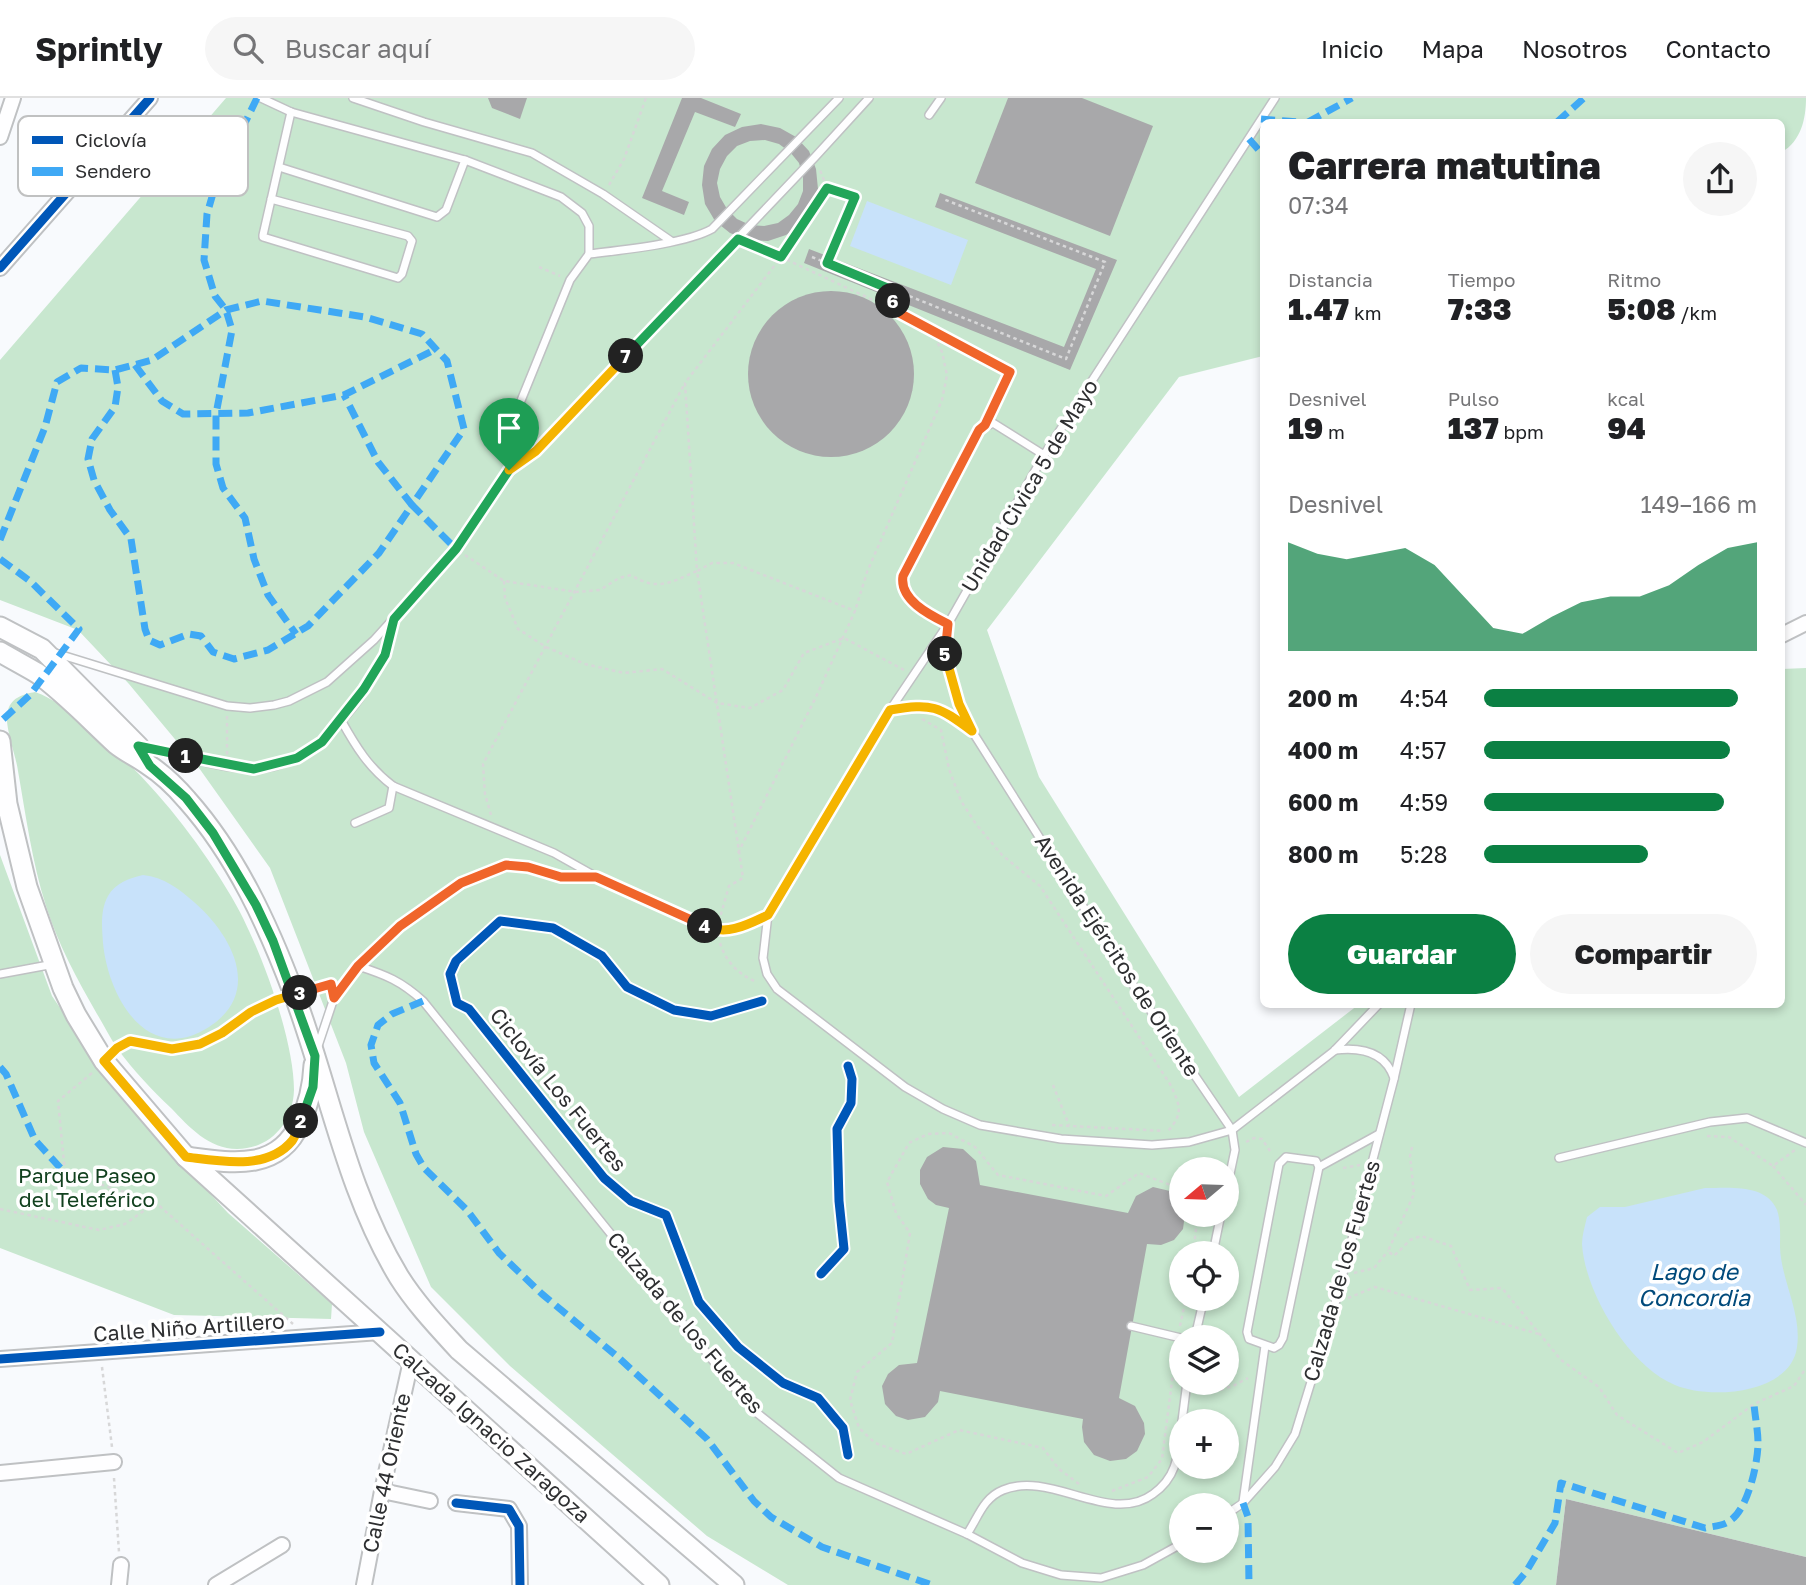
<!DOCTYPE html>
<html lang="es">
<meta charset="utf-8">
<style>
body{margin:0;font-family:"Golos Text",sans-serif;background:#f6f6f6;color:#202124;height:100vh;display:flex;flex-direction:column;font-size:26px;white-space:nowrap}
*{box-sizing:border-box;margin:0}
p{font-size:23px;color:#757577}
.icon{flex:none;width:38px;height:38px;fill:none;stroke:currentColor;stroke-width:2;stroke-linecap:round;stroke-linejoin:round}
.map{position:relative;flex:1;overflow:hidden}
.sheet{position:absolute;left:1260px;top:21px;width:525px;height:889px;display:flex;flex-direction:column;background:#fff;border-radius:10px;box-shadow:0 4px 10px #0003}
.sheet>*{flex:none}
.needle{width:46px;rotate:251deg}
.controls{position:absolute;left:1169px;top:1059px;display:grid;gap:14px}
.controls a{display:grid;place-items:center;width:70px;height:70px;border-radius:50%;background:#fff;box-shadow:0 4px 10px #0003;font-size:35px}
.pin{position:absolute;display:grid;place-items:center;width:60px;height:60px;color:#fff;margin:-72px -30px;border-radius:50% 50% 50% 0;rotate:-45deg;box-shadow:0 0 7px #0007}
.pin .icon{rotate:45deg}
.km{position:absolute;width:35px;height:35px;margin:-18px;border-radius:50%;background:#222;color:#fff;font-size:19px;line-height:35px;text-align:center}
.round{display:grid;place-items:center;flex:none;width:74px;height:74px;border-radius:37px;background:#f6f6f6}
.head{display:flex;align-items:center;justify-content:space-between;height:119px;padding:0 28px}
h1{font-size:38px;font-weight:800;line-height:52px}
.figures{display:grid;grid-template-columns:repeat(3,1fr);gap:10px;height:119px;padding:7px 28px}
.figures div{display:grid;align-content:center}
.figures b{font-size:30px;font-weight:800}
.figures small{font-size:19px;font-weight:400}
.figures p{font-size:19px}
.chart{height:196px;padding:14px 28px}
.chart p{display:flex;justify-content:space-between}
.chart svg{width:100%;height:126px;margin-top:7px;fill:#0b8043;opacity:.7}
.primary-button{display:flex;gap:14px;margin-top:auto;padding:14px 28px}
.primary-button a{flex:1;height:80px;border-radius:42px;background:#0b8043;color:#fff;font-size:28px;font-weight:800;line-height:80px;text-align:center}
.primary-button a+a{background:#f6f6f6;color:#202124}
ul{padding:0 28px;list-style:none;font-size:23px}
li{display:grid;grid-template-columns:112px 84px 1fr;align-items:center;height:52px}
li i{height:18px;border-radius:9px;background:#0b8043}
header{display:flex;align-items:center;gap:42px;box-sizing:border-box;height:98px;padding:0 35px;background:#fff;border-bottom:2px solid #e0e0e0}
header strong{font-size:33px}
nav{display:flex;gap:38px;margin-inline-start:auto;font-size:24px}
.search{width:490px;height:63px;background:#f6f6f6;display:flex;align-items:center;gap:18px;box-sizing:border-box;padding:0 24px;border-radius:38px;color:#757577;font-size:26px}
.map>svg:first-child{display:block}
</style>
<header>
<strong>Sprintly</strong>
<div class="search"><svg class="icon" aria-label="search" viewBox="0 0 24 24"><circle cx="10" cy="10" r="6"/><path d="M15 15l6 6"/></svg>Buscar aquí</div>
<nav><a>Inicio</a><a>Mapa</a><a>Nosotros</a><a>Contacto</a></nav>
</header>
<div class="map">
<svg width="1806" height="1487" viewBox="0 0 1806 1487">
<rect width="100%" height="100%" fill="#f8fafd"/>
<g fill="#c8e7cf" fill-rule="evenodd">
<path d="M226 0H1806C1806 21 1801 43 1782 54V24H1264L1263 258 1179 279 987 532 1039 679 1239 999 1358 907 1782 906V571L1806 570V1459L1566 1401 1556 1487H788L707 1438 510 1268 431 1189 364 1034 346 965 270 770 199 670 129 586 78 532 0 502V262ZM1181 1071H1227V1116H1181ZM1181 1155H1227V1200H1181ZM1181 1239H1227V1284H1181ZM1181 1323H1227V1368H1181ZM1181 1407H1227V1452H1181Z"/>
<path d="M35 594C53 600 68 613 83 625 142 672 192 732 231 798 258 843 294 939 294 992 293 1025 270 1051 237 1051 209 1051 189 1029 171 1010 152 992 133 972 117 950 110 940 104 927 97 916 77 881 58 846 46 808 32 764 26 718 18 673 16 657 3 626 8 612 12 599 24 596 35 594Z"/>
<path d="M0 757 52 898 120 998 228 1115 332 1206 331 1221 174 1217 0 1150Z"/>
</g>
<g fill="#c8e2fa">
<path d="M867 103 968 142 951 187 850 148Z"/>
<path d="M143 777C164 779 179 791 194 804 232 837 263 894 209 929 147 969 108 898 103 845 102 830 100 812 108 798 115 785 130 780 143 777Z"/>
<path d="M1705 1090C1728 1090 1766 1085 1777 1112 1781 1123 1780 1138 1780 1149 1781 1182 1802 1215 1797 1249 1791 1296 1710 1302 1675 1287 1629 1268 1585 1195 1582 1146 1582 1137 1585 1128 1587 1119L1600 1109H1625Z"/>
</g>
<g fill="#a8a8aa" fill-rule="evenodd">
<path d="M488 0H527L520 21 492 10Z"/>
<path d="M682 0H701L741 16 735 29 695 14 662 93 689 104 684 117 642 100Z"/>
<path d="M1008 0H1082L1153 28 1110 138 975 85Z"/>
<path d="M761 26 780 30 796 39 809 53 816 71 818 91 813 110 802 126 786 137 768 143 748 142 730 135 715 123 705 106 702 87 704 68 712 51 725 37 742 29ZM765 42 779 46 790 54 799 65 803 79V93L798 106 789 117 778 125 764 128 750 127 737 121 727 111 720 99 717 85 720 71 727 58 737 48 750 43Z"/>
<path d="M940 95 1117 162 1070 272 804 165 809 151 1064 249 1096 171 935 109Z"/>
<circle cx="831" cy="276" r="83"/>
<path d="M943 1049 963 1051 976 1063 980 1087 1128 1115 1136 1098 1153 1089 1174 1094 1181 1106V1116H1185L1183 1131 1174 1142 1161 1147 1147 1146 1119 1300 1135 1308 1144 1325 1145 1336 1137 1353 1126 1361 1110 1363 1094 1357 1084 1344 1082 1329 1083 1321 940 1293 938 1304 925 1319 908 1322 896 1318 885 1306 882 1288 888 1276 899 1267 917 1265 949 1110 936 1107 928 1101 920 1086V1072L927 1059Z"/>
<path d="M1566 1401 1806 1459V1487H1556Z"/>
</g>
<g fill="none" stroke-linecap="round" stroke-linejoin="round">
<defs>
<g id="lane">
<path d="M261 0 291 14 465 62 561 99 582 115 589 128V156"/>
<path d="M353 0 424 24 532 55 603 96 671 143"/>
<path d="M1275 0 1044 357 948 526 890 612 768 816 763 860 767 876 777 891 905 989 943 1011 980 1027 1061 1041 1152 1047 1189 1044 1232 1032 1334 953 1379 906"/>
<path d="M929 17 941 0"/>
<path d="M279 69 437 119 446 112 465 62"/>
<path d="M271 101 408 138 412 143 402 176 398 180 263 139V137L291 14"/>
<path d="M1044 357 993 325 979 332 903 478C899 502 930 517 948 526L945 559 959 606 972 633 1129 881 1232 1032 1235 1052 1227 1090"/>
<path d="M509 372 535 353 815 59 869 0"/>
<path d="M52 554 227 608 250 610 274 607 289 603 327 584 374 542 456 451 509 372V332L570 182 589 156C621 152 685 146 712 131L839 0"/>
<path d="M890 612C930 606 936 606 969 630"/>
<path d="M341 622C356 649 369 670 393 688L554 755 595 778"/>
<path d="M142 649C177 656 217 670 252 671 311 672 361 606 384 559 389 548 391 534 393 523"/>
<path d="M355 725 389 710 393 688"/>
<path d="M358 868 400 828 461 785 506 767 528 769 561 779H596L716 833 734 831 768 816"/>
<path d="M0 876 54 866"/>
<path d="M317 951 334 900 358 868C386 877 401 883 423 903L752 1311 839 1380 967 1436 1022 1465 1061 1477 1101 1480 1143 1467 1181 1446"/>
<path d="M1335 952C1360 949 1385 953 1394 980"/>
<path d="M1286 1059 1316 1063 1319 1069 1283 1240 1279 1247 1274 1250 1249 1241 1247 1234 1279 1066Z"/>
<path d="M1559 1060 1710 1024 1747 1020 1806 1045"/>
<path d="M1319 1069 1379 1036"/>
<path d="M1213 1155 1221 1116"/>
<path d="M1131 1228 1181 1240"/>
<path d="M1195 1239 1204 1200"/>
<path d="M1182 1323 1187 1284"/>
<path d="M1243 1404 1265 1248"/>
<path d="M1227 1416 1243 1405 1275 1369 1295 1336 1335 1206 1394 981 1411 906"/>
<path d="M967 1436C978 1420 983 1400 1003 1392 1051 1372 1110 1428 1153 1396 1177 1379 1178 1358 1181 1330"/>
</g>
<g id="street">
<path d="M0 39 13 0"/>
<path d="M0 170 150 0"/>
<path d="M1782 537 1806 525"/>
<path d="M0 1261 380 1234"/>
<path d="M0 1375 114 1364"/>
<path d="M382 1393 430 1403"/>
<path d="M456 1405 509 1411 519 1428 520 1487"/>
<path d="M119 1487 121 1467"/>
<path d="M216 1487 282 1447"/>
<path d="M364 1487 382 1393 411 1263"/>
</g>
<g id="secondary">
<path d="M0 529 42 551 138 648 144 658"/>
<path d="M0 554C12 561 25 568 37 575 65 595 91 623 116 646 126 654 137 659 147 666 161 675 176 689 187 702 236 757 268 827 294 896 329 989 346 1092 399 1179 416 1206 438 1229 459 1252L734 1487"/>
<path d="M0 643 7 706 27 789 63 890 76 917 104 963 186 1059 659 1487"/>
<path d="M186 1059C231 1065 278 1074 300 1025 309 1006 313 988 314 967"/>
</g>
</defs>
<use href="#lane" stroke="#bfc1c3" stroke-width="10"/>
<use href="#street" stroke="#bfc1c3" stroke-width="18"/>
<use href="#secondary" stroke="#bfc1c3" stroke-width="23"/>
<g stroke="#d7d7d8" stroke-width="2.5" stroke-dasharray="3.5 3.5" stroke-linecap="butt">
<path d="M609 87 624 61 646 0"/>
<path d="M827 90 855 99 827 165"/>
<path d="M749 145 781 159 827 90 820 72"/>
<path d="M812 159 1066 261 1105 164 943 101"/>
<path d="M539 169 560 178"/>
<path d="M890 210 897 194"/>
<path d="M933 235 1010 273 991 315"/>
<path d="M465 457 504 483 576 494 600 492 619 480 631 477C658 494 671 484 697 473L743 780 729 788 719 823"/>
<path d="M504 483 505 500 518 531 546 549 585 566 624 575 662 571 717 605 750 610 783 592 804 555 844 540 904 572"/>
<path d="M227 618V657"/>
<path d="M922 621 941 632 949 671 961 703 976 726 1002 757 1040 788 1170 986C1180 1007 1184 1015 1168 1033"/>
<path d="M491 717 485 696 483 666 685 285"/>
<path d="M738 755 815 601 855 513 733 465H712L697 473 685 285 781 159 890 210 933 235 942 254 947 277 942 302 867 474 855 513"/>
<path d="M720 845C726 864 739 877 757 884"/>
<path d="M310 892 331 886"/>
<path d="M117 951C141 937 151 952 174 950 214 947 242 917 277 902"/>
<path d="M92 975 58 1003 65 1075 155 1104 293 1226"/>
<path d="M1053 987 1069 1027"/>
<path d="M1052 1027 1164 1033"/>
<path d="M1707 1038 1729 1039 1773 1068 1795 1052"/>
<path d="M1246 1044 1254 1040 1262 1041 1272 1056"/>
<path d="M1412 1049 1410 1058 1414 1096 1388 1153 1394 1158 1410 1142 1421 1138 1451 1148 1470 1192 1502 1190 1561 1262 1599 1289 1617 1317 1678 1355 1703 1344 1754 1306 1794 1288 1806 1270"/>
<path d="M1773 1068 1806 1107"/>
<path d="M1343 1070 1360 1067"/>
<path d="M0 1111 99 1132 125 1126 155 1105"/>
<path d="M1193 1155 1198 1116"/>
<path d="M1354 1175 1374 1170 1388 1153"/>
<path d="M1348 1200 1375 1189 1542 1237"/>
<path d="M1180 1228 1186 1200"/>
<path d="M102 1269 112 1349"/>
<path d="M1202 1284 1216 1293 1233 1288 1248 1280"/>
<path d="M114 1380 119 1454"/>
<path d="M1079 1386 1059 1371 1043 1350 959 1332 906 1356 875 1345 859 1330 850 1302 857 1274 892 1245 910 1135 896 1115 887 1084 909 1045 928 1036 949 1035 975 1049 998 1077 1106 1098 1139 1075 1181 1091"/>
<path d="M1112 1393 1148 1379 1162 1361 1176 1252"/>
</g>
<use href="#lane" stroke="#fefeff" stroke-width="7"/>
<use href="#street" stroke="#fefeff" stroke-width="14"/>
<use href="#secondary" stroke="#fefeff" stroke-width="19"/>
<g stroke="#3fa9f5" stroke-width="7" stroke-dasharray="14 7" stroke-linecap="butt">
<path d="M257 0 216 85 207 116 204 162 215 198 226 212 232 232 216 316V366L223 390 245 420 254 461 268 497 296 536"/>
<path d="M1261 21 1298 24"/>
<path d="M1308 24 1352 0"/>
<path d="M1557 24 1584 0"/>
<path d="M1249 41 1264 58"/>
<path d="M135 267 162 303 183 316 248 315 344 297 436 251"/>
<path d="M115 272 118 289 115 309 92 341 88 361 94 382 110 412 131 441 145 531 149 542 160 547 189 536 201 538 213 554 234 561 268 552 308 528 379 455 412 407 378 364 344 297"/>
<path d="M0 442 45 329 57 284 81 270 115 272 152 262 226 212 262 203 365 219 422 236 447 263 464 331 412 407 456 451"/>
<path d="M0 461 30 483 79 531 30 597 0 624"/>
<path d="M423 903 392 916 378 927 371 947 374 965 400 1005 416 1056 424 1070 467 1112 499 1155 542 1196 619 1260 707 1341 754 1403 771 1419 822 1449 932 1487"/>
<path d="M0 969 6 976 35 1042 65 1075"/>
<path d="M1243 1405 1248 1419 1249 1487"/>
<path d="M1515 1487 1526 1474 1555 1425 1561 1385 1705 1430C1714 1428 1724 1428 1731 1422 1748 1410 1758 1365 1758 1345 1758 1332 1755 1319 1754 1306"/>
</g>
<defs>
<g id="cycleway">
<path d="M0 170 150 0"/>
<path d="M762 903 711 918 674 912 627 889 602 858 553 830 500 823 456 863 450 876 457 905 469 911 604 1080 631 1103 666 1117 699 1204 738 1249 783 1285 818 1300 843 1330 848 1357"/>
<path d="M821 1176 844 1151 839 1103 837 1031 851 1005 852 981 848 968"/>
<path d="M0 1261 380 1234"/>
<path d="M456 1405 509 1411 519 1428 520 1487"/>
</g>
</defs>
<use href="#cycleway" stroke="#fff" stroke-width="13"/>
<use href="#cycleway" stroke="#0057b8" stroke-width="9"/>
</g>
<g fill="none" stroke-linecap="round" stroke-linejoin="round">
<defs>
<path id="split-1" d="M186 658 254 671 297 660 322 644 364 591 385 557 394 521 456 451 509 372"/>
<path id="split-2" d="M186 658 138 648 150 668 186 700 213 735 256 807 273 843 315 958 313 989 301 1023"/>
<path id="split-3" d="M300 895 276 902 251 914 222 935 200 946 172 951 130 943 117 950 104 963 186 1059C219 1063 267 1073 292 1043 296 1038 298 1029 301 1023"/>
<path id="split-4" d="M300 895 331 886 334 900 358 868 400 828 461 785 506 767 528 769 561 779H596L705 828"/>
<path id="split-5" d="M705 828C727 838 747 827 768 817L890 612C933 605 938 608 972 633L959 606 945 556"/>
<path id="split-6" d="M893 203 890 210 1010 274 985 327 979 332 903 478C899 502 930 517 948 526L945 556"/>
<path id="split-7" d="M626 258 738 141 781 159 827 90 855 99 827 165 897 194 893 203"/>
<path id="split-8" d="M509 372 536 353 626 258"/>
</defs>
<use href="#split-1" stroke="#fff" stroke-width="14"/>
<use href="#split-2" stroke="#fff" stroke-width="14"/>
<use href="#split-3" stroke="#fff" stroke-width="14"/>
<use href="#split-4" stroke="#fff" stroke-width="14"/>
<use href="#split-5" stroke="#fff" stroke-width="14"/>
<use href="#split-6" stroke="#fff" stroke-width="14"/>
<use href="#split-7" stroke="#fff" stroke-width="14"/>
<use href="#split-8" stroke="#fff" stroke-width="14"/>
<use href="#split-1" stroke="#22a559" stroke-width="9"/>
<use href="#split-2" stroke="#22a559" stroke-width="9"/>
<use href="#split-3" stroke="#f5b400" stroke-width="9"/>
<use href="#split-4" stroke="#f0652b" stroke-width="9"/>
<use href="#split-5" stroke="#f5b400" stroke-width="9"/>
<use href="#split-6" stroke="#f0652b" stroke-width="9"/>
<use href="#split-7" stroke="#22a559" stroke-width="9"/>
<use href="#split-8" stroke="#f5b400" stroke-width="9"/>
</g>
<g text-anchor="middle" stroke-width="7" stroke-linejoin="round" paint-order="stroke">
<g font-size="21" fill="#2e2f31" stroke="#fff">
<text transform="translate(1030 388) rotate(-59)" y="7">Unidad Civica 5 de Mayo</text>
<text transform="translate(1117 858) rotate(57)" y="7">Avenida Ejércitos de Oriente</text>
<text transform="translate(558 992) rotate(51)" y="7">Ciclovía Los Fuertes</text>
<text transform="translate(1342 1173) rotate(-74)" y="7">Calzada de los Fuertes</text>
<text transform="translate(685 1225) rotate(50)" y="7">Calzada de los Fuertes</text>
<text transform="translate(189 1230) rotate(-4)" y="7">Calle Niño Artillero</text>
<text transform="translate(491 1335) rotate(42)" y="7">Calzada Ignacio Zaragoza</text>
<text transform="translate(387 1375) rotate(-78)" y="7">Calle 44 Oriente</text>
</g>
<g font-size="21" fill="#12411f" stroke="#fff">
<text x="87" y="1085">Parque Paseo<tspan x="87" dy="24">del Teleférico</tspan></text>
</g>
<g font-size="23" font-style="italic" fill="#014a7b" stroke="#fff">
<text x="1694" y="1182">Lago de<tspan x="1694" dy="26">Concordia</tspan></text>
</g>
</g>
<rect x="18" y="18" width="230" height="80" rx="10" fill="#fff" stroke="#c0c1c1" stroke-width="2"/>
<rect x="32" y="38" width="31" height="8" fill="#0057b8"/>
<rect x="32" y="69" width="31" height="9" fill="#3fa9f5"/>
<g font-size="19" fill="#2e2f31">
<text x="75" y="49">Ciclovía</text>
<text x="75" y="80">Sendero</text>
</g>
</svg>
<div class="controls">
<a><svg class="needle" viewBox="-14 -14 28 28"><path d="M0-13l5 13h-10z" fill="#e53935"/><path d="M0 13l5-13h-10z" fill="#757577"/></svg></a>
<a><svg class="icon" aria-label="locate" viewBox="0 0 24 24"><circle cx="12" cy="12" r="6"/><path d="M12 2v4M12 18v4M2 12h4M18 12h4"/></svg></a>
<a><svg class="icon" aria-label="layers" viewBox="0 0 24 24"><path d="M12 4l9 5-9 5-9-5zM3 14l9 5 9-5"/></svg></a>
<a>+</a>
<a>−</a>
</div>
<div class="pin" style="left:509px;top:372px;background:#1e9e55"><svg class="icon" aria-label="arrive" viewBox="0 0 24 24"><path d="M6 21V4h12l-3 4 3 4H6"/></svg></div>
<b class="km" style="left:186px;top:658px">1</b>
<b class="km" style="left:301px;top:1023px">2</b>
<b class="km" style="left:300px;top:895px">3</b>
<b class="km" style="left:705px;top:828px">4</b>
<b class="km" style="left:945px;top:556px">5</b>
<b class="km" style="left:893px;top:203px">6</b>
<b class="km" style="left:626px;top:258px">7</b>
<section class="sheet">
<div class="head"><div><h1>Carrera matutina</h1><p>07:34</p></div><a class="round"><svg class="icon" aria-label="share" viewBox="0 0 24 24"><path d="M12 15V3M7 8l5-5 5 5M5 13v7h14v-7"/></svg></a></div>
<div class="figures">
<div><p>Distancia</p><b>1.47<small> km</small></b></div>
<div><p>Tiempo</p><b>7:33</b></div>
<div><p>Ritmo</p><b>5:08<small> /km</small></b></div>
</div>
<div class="figures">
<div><p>Desnivel</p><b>19<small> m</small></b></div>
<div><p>Pulso</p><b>137<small> bpm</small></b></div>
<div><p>kcal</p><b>94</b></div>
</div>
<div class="chart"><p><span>Desnivel</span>149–166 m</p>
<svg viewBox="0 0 160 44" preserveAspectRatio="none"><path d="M0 44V6L10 10L20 12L30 10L40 8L50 14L60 25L70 36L80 38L90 32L100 27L110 25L120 25L130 21L140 14L150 8L160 6V44z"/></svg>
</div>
<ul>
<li><b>200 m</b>4:54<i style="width:93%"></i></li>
<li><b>400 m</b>4:57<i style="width:90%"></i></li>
<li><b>600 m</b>4:59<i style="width:88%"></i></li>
<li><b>800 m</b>5:28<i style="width:60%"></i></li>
</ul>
<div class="primary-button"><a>Guardar</a><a>Compartir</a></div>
</section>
</div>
